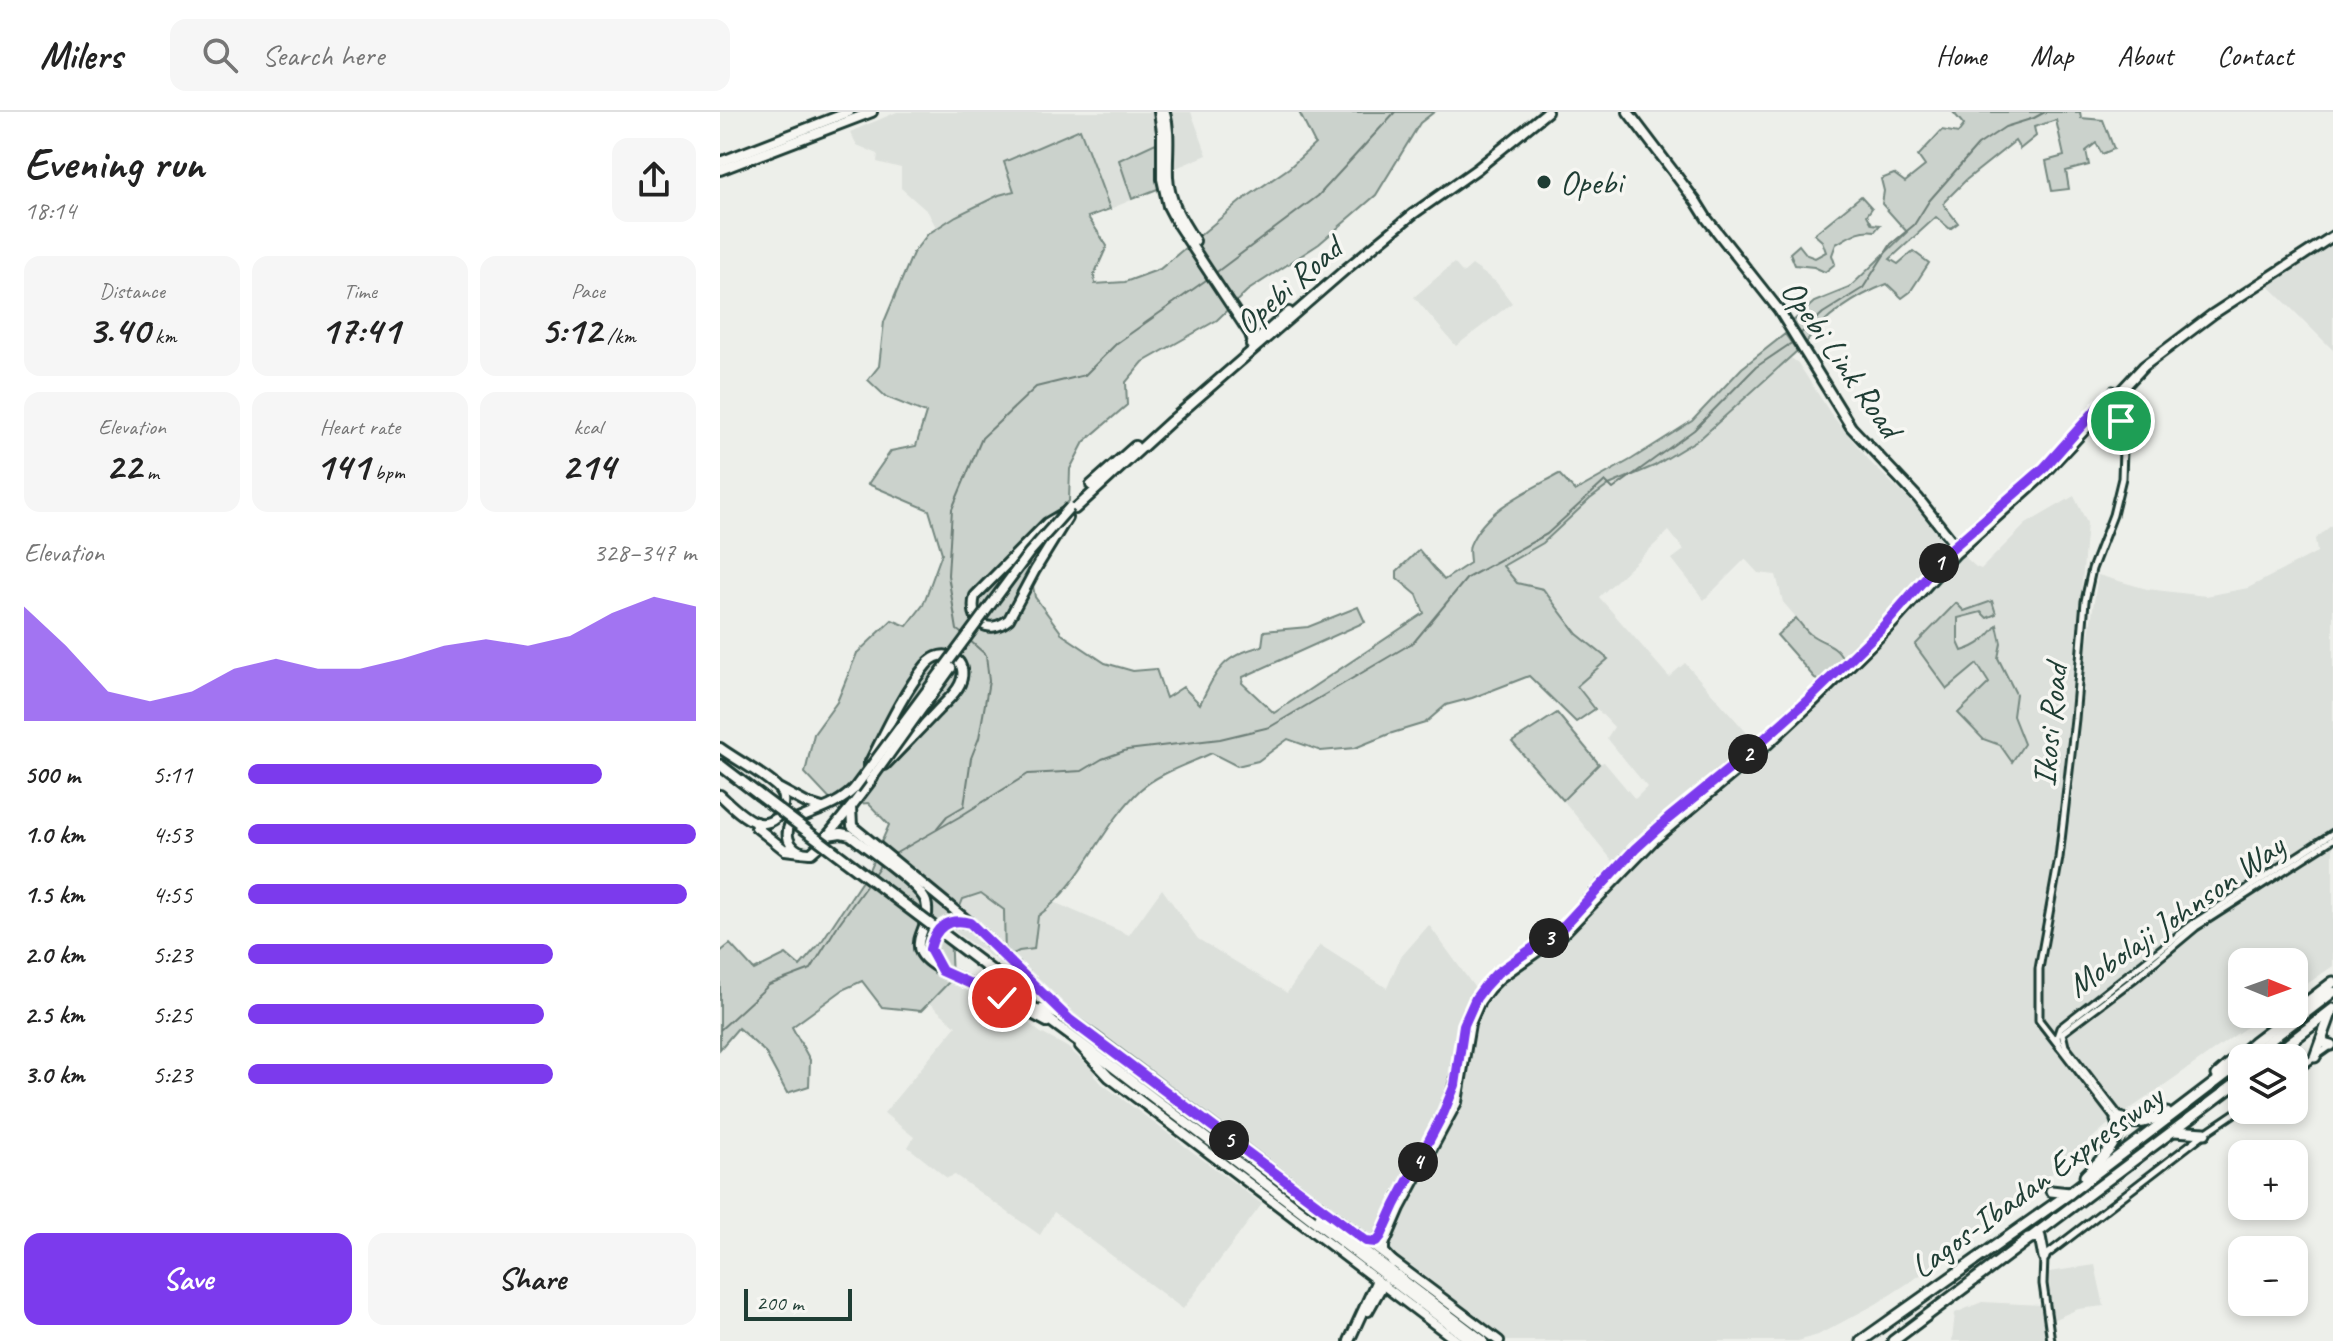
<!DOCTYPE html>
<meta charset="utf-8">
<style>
body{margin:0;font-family:Caveat,sans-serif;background:#f6f6f6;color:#222;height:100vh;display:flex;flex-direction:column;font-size:30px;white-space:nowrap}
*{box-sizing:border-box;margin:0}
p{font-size:26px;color:#767676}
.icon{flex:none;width:44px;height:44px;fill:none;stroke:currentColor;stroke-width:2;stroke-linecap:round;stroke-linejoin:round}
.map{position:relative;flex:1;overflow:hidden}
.sheet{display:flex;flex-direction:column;background:#fff;width:720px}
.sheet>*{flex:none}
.needle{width:52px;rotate:91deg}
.controls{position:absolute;left:1508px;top:836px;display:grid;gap:16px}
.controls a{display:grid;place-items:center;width:80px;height:80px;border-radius:16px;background:#fff;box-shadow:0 4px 12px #0003;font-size:40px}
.scale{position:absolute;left:24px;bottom:20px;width:108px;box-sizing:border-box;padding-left:8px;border:4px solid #1f3d34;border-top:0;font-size:22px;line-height:28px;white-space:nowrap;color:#1f3d34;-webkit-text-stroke:6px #f6f6f2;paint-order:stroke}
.pin{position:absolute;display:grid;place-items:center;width:68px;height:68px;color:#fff;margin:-34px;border:4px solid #fff;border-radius:50%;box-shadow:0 2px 8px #0007}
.km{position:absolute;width:40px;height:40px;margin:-20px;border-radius:50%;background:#222;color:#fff;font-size:22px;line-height:40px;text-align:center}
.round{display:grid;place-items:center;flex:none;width:84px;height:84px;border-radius:16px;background:#f6f6f6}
.headline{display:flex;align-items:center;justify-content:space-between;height:136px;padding:0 24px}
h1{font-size:44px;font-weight:700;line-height:60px}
.metrics{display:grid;grid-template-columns:repeat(3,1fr);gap:12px;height:136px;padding:8px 24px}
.metrics div{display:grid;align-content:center;border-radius:16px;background:#f6f6f6;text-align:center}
.metrics b{font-size:40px;font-weight:700}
.metrics small{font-size:22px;font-weight:400}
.metrics p{font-size:22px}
.chart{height:224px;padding:16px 24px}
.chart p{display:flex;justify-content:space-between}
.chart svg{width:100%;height:144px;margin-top:8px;fill:#7c3aed;opacity:.7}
.button{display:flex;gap:16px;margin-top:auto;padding:16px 24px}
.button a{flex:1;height:92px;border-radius:16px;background:#7c3aed;color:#fff;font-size:32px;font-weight:700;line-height:92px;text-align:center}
.button a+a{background:#f6f6f6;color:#222}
ul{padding:0 24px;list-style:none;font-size:26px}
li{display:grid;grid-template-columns:128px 96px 1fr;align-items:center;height:60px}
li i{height:20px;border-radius:10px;background:#7c3aed}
header{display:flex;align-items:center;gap:48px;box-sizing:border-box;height:112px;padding:0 40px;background:#fff;border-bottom:2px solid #e0e0e0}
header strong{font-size:38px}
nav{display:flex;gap:44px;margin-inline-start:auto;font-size:28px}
.search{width:560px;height:72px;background:#f6f6f6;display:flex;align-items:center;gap:20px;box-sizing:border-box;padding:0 28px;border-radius:16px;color:#767676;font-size:30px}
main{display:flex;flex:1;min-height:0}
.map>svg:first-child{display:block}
</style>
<header>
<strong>Milers</strong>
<div class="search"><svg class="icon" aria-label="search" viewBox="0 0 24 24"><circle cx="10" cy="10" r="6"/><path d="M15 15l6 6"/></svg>Search here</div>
<nav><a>Home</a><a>Map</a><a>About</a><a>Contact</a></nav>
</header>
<main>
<section class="sheet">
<div class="headline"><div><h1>Evening run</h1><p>18:14</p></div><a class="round"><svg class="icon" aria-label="share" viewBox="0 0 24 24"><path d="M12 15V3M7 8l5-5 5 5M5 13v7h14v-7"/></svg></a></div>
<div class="metrics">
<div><p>Distance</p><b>3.40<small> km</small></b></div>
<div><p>Time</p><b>17:41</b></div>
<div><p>Pace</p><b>5:12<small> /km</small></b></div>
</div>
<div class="metrics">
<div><p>Elevation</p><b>22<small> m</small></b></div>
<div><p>Heart rate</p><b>141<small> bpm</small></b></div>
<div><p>kcal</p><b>214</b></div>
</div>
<div class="chart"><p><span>Elevation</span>328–347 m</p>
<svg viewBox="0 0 160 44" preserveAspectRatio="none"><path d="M0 44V9L10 21L20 35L30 38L40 35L50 28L60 25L70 28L80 28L90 25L100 21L110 19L120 21L130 18L140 11L150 6L160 9V44z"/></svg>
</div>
<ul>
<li><b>500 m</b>5:11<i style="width:79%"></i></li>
<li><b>1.0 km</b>4:53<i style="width:100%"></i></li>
<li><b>1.5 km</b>4:55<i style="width:98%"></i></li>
<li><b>2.0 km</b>5:23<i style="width:68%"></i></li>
<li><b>2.5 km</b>5:25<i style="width:66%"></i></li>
<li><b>3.0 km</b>5:23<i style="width:68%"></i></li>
</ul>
<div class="button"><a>Save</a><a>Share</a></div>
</section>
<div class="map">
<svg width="1613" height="1229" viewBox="0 0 1613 1229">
<rect width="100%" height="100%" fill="#edefea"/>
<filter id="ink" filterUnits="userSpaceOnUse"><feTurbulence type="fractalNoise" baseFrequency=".0125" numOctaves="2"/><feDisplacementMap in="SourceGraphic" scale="16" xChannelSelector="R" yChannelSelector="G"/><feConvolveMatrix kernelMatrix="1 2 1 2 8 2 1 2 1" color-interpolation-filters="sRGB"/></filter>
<g filter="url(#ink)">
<g fill="#dce0db" fill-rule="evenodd">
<path d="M177 0H436L439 14 440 76 390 97 360 18 285 51 294 79 279 83 236 104 217 117 208 100 181 76V56L157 50 158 42 137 33 130 20Z"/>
<path d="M447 0H471L487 43 451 58Z"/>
<path d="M1613 132V238L1548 173Z"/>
<path d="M734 151 743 161 752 153 776 170 792 191 736 234 694 185Z"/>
<path d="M1071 246 1078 251 1111 302 1153 353 1194 392 1215 418 1256 455 1261 457 1306 412 1354 384 1367 411 1357 530 1368 529 1378 463 1427 477 1486 484 1528 476 1597 440 1595 427 1613 412V854L1574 881V850H1522V902H1545L1386 1014 1320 1072 1205 1160 1156 1192 1098 1223 1078 1229H788L757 1208 712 1169 305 868 231 817 242 787 261 781 284 798 285 845 318 804 336 791 409 823 442 777 478 827 567 881 600 833 667 876 680 846 709 813 765 890 800 857 832 834 905 764 843 688 878 652 884 650 915 687 927 675 887 626 894 615 856 575 887 547 857 522 823 477 797 471 783 455 823 431 870 387 889 373 934 354 982 325 1015 293ZM949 419 964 438 952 447 984 488 1025 447 1038 461 1056 463 1063 490 1091 523 1101 526 1120 540 1131 559 1043 639 965 551 949 565 879 485Z"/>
<path d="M237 859 261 880 268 891 286 905 302 906 321 921 347 935 375 960 374 964 381 971 542 1092 463 1197 334 1100 320 1123 235 1063 227 1066 188 1035 194 1025 164 1001 236 914 209 891Z"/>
<path d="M1375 1153 1384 1194 1358 1197 1330 1209 1329 1160Z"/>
<path d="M1262 1190 1322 1193 1325 1229H1232L1235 1201Z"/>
</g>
<g fill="#cbd2cc" stroke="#758880" stroke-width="2">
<path d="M579 0H714L700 11 656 83 599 132 527 179 497 208 423 250 406 270 407 293 364 330 350 357 349 389 325 413 308 447 315 485 343 523 385 551 413 559 436 557 446 586 463 575 480 592C497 558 502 544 542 534L544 519 588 515 638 495 645 510 523 565 522 571 554 601 704 501 697 483 677 466V459L699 438 724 468 750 451C750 445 748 438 750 433 765 397 808 379 839 362L855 379 912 347 972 309 1022 256 1065 222 1077 239 982 325 934 354 889 373 870 387 823 431 783 454 797 471 823 477 857 522 888 547 857 574 875 597 856 610 809 564 752 586 726 593 705 611 669 622 635 636 601 639 568 627 538 649 517 654 492 641C468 652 439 661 420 678 380 716 363 771 318 804L314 837 299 839 285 846 284 798 261 781 243 787 230 820 232 867 201 899 162 895 142 869 124 877 72 915 90 948 89 974 67 981 45 940 18 916 0 937V840L10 832 34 858 66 842 80 854 102 829 148 760 169 713 148 691 116 694 85 661 94 622 117 590 137 541 172 508 187 514 203 493 222 441 209 398 148 372 171 339 196 334 206 301 166 285 148 268 159 254 164 210 193 141 208 122 236 104 279 83 294 79 284 50 360 17 390 97 368 105 387 134 374 163 375 172 405 170 440 157 521 89 569 56 595 32Z"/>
<path d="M1233 0H1360L1361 6 1383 8 1394 37 1382 42 1376 31 1366 39 1369 53 1346 59 1349 77 1332 79 1326 49 1344 44 1336 8 1314 15 1316 24 1300 37 1295 29 1246 68 1225 89 1224 93 1238 111 1230 117 1216 105 1170 147 1178 152 1193 139 1209 151 1190 180 1182 186 1167 172C1136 184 1104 205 1085 232L1071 211 1094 190 1129 176 1187 120 1162 92 1164 79 1161 67 1174 62 1185 70 1205 54 1198 44 1222 18 1238 21 1244 13Z"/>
<path d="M440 29V76L412 87 399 48Z"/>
<path d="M1141 84 1152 96 1147 103 1152 112 1160 113 1155 119C1140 116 1129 125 1116 132L1112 143 1115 152 1105 160 1094 155 1075 153 1070 141 1079 133 1087 143 1095 146 1106 140 1102 129 1094 122Z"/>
<path d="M1272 489 1276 502 1267 506 1261 500 1238 506V530L1242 539C1259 534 1266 527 1277 513L1281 531 1278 546 1296 582 1293 604 1304 632 1292 650 1280 633 1263 627 1238 601 1269 571 1257 552 1227 577 1195 533 1236 491 1244 499Z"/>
<path d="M1076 506C1080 511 1085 518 1090 522 1102 531 1116 531 1123 547L1100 572 1057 523Z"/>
<path d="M837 601 879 652 843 688 792 630Z"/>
</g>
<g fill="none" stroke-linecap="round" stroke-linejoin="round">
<g stroke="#6c7e77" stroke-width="2">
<path d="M494 162 598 84 675 0"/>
<path d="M1077 225 1103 201 1143 176 1171 132 1194 113 1209 89 1258 33 1285 15 1314 6 1325 0"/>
<path d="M244 523 237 518 228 463 232 397 262 326 316 275 365 263 397 231 489 166"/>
<path d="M217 716 227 704 244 694 251 646 259 626 269 569 266 543 248 527"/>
<path d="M171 744 239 705 308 662 362 659 382 647 407 638 500 627 550 615 694 530 747 466 827 422 885 369 893 377 974 318 1036 255 1073 230"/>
<path d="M153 764 162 750"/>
<path d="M0 918 49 873 91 857 118 813 149 770"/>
</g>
<defs>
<g id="minor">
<path d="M1390 282 1397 291 1401 305"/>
<path d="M1340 935 1319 908V857L1339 746 1355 607 1365 489 1372 457 1393 403 1402 366 1404 309 1401 291 1393 278"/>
<path d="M1574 960 1612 933"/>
<path d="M1400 1005 1345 934 1342 921 1415 866 1476 815 1613 727"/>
<path d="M1396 1008 1340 935 1337 925 1340 916 1474 811 1613 721"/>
<path d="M1331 1229 1323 1172 1324 1145 1485 1021 1522 996"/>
</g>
<g id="major">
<path d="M439 0 442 20V67L448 94 458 113 530 222 533 231"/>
<path d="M908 0 977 91 987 107 1059 198 1131 315 1198 386 1239 438"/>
<path d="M445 1C451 22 447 43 448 65 449 89 462 109 475 129"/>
<path d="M0 50 129 0"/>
<path d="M0 58 152 0"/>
<path d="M531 233 569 200"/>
<path d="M371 373 415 334"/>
<path d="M355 397 451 309 626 157 693 102 757 57 827 0"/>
<path d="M344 401 327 411 255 484C248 509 268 525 289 507L315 458 347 406"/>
<path d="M0 636C15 647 45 663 57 675 73 691 56 717 35 710 22 705 10 692 0 683"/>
<path d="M148 654C165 621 182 582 206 553 223 532 251 548 240 572 235 583 224 591 216 600 199 618 182 635 165 653"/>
<path d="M153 666 131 695 132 714 250 811 350 908"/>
<path d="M60 677 86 691 102 696"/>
<path d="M130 696 100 733 91 741C73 742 63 727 70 711 93 699 115 696 134 677"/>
<path d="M35 710 36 715 65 738 81 740"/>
<path d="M108 723 121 721 130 723C146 736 201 773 206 790 214 819 178 833 218 856"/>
<path d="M867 789 915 737 966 693"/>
<path d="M250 811C228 805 215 815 210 837L222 859 282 886 327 910"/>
<path d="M323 896 350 908 375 925 779 1229"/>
<path d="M360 934 389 965 737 1229"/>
<path d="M671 1103C691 1054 729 1010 738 956"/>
<path d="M646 1129 656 1130 664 1119"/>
<path d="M674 1151 664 1140V1133L680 1096 737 990 750 912 760 889 769 877 781 865 846 819 934 728 1048 632 1092 591 1172 512 1235 442 1318 368 1424 254 1493 202 1613 124"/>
<path d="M648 1199 663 1172"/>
<path d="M629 1229 657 1168"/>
</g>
<g id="highway">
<path d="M0 653 38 682"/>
<path d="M274 867 392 954 751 1229"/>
<path d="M1574 900 1613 870"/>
<path d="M1602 926 1604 931 1611 933"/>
<path d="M1595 945 1611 901"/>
<path d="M1527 946 1613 880"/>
<path d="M1550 946 1613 897"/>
<path d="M1497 963 1534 930 1571 902"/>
<path d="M1401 1006C1416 1016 1432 1008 1447 1001"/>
<path d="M1454 1019 1485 1021"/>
<path d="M1365 1064C1377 1051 1406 1027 1396 1008"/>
<path d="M1331 1079 1350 1081"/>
<path d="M600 1105 763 1229"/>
<path d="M1308 1126 1320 1125 1324 1145"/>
<path d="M1141 1229 1350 1081 1522 950"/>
<path d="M1173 1229 1522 967"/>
</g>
</defs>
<use href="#minor" stroke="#1f3d34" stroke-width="11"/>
<use href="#major" stroke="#1f3d34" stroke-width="14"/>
<use href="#highway" stroke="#1f3d34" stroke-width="15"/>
<use href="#minor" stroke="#f6f6f2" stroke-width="5"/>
<use href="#major" stroke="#f6f6f2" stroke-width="8"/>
<use href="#highway" stroke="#f6f6f2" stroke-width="9"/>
<defs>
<g id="major-bridge">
<path d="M150 669 231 556"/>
<path d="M134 677 309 441 350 395"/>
</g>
<path id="highway-bridge" d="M38 682 288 871"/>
</defs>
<use href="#major-bridge" stroke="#1f3d34" stroke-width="14" stroke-linecap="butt"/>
<use href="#highway-bridge" stroke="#1f3d34" stroke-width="15" stroke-linecap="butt"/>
<use href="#major-bridge" stroke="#f6f6f2" stroke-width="8"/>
<use href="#highway-bridge" stroke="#f6f6f2" stroke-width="9"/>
</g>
</g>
<g fill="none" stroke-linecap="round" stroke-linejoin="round" filter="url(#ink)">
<defs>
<path id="route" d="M282 886 222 859 210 837C215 815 228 805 250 811L350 908 646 1129 656 1130 661 1124 675 1093 723 1002 735 973 744 913 756 886 765 874 777 861 843 815 915 737 949 706 1024 645 1089 587 1162 516 1231 437 1324 356 1390 282 1398 295 1401 309"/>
</defs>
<use href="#route" stroke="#fff" stroke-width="16"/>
<use href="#route" stroke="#7c3aed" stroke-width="10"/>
</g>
<circle fill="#1f3d34" stroke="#f6f6f2" stroke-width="3" cx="824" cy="70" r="8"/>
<g text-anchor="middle" stroke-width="7" stroke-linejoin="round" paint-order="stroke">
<g font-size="34" fill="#1f3d34" stroke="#f6f6f2" text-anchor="start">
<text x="840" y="82">Opebi</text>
</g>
<g font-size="34" fill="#1f3d34" stroke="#f6f6f2">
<text transform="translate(568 173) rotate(-41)" y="12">Opebi Road</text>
<text transform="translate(1122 246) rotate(55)" y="12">Opebi Link Road</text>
<text transform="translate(1329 613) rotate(-84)" y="12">Ikosi Road</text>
<text transform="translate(1455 803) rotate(-35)" y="12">Mobolaji Johnson Way</text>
<text transform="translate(1316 1069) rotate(-36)" y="12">Lagos-Ibadan Expressway</text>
</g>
</g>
</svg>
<div class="controls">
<a><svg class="needle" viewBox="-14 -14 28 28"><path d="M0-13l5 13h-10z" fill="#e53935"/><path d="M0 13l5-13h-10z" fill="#767676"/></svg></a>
<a><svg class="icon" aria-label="layers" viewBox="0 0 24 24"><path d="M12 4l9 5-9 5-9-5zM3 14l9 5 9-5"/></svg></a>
<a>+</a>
<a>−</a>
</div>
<div class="scale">200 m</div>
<div class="pin" style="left:1401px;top:309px;background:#1e9e55"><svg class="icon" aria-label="arrive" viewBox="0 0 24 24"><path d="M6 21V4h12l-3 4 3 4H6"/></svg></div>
<div class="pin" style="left:282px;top:886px;background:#d93025"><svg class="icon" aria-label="check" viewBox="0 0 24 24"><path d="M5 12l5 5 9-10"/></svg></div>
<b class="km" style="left:1219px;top:451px">1</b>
<b class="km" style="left:1028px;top:642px">2</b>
<b class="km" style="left:829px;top:826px">3</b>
<b class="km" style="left:698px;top:1050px">4</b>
<b class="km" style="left:509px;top:1028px">5</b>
</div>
</main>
